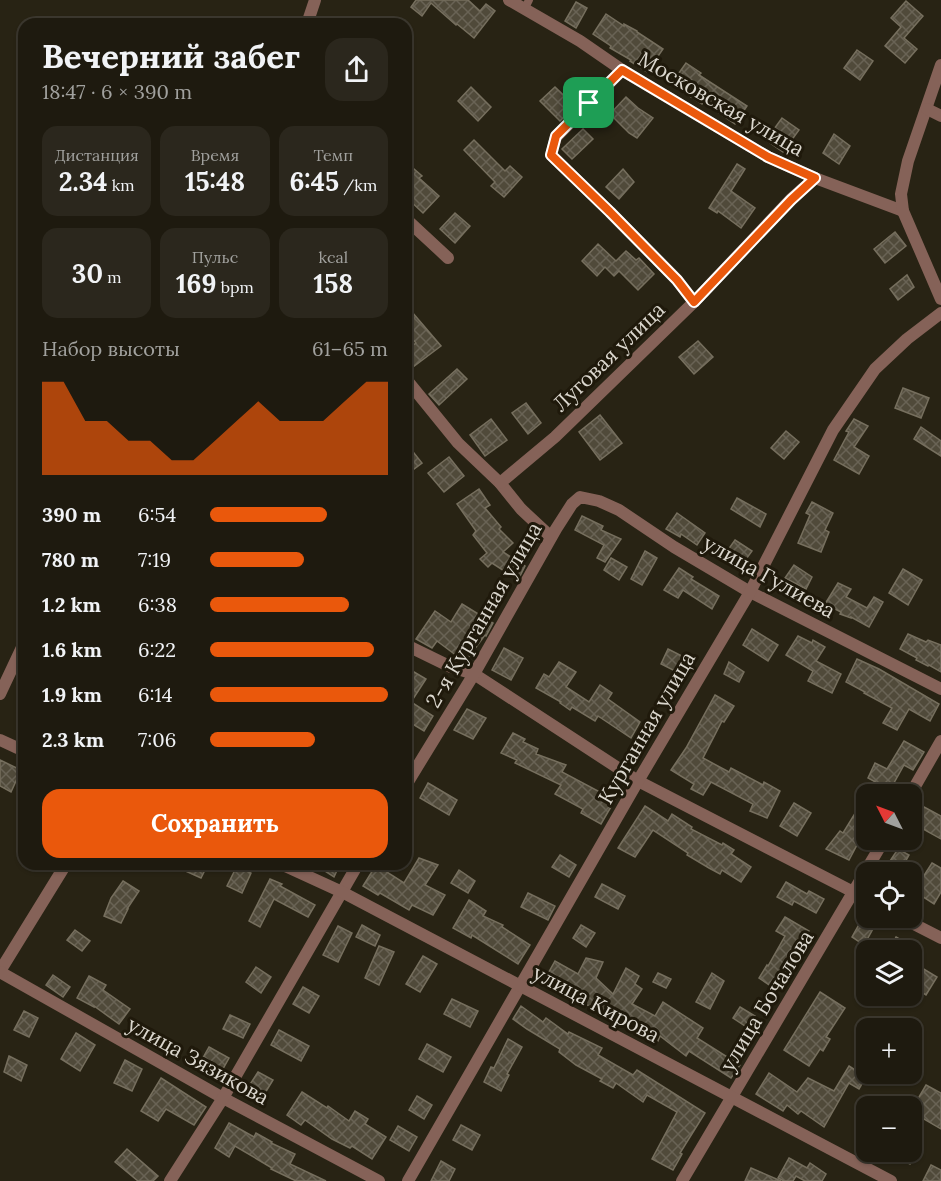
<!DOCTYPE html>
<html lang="ru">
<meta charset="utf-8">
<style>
body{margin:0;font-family:Lora,serif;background:#2b271d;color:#f1f3f6;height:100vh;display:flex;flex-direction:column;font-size:22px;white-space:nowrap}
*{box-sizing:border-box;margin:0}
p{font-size:20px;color:#a1a19e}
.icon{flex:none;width:33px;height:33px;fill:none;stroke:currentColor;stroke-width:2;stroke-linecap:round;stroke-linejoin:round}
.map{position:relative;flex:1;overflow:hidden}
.details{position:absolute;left:18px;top:18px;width:394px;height:852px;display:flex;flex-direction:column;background:#1e1a0f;border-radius:18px;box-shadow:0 2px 4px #0004,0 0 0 2px #3c382f}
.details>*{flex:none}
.needle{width:39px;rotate:312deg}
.controls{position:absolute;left:856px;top:784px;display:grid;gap:12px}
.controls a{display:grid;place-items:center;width:66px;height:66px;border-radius:12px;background:#1e1a0f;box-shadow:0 2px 4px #0004,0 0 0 2px #3c382f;font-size:30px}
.pin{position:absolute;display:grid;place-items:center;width:51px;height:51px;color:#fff;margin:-26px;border-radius:12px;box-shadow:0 3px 9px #0006}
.round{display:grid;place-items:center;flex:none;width:63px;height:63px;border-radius:18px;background:#2b271d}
.headline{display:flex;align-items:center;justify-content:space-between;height:102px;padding:0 24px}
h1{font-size:33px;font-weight:700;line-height:45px}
.stats{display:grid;grid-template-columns:repeat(3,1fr);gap:9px;height:102px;padding:6px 24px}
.stats div{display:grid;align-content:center;border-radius:15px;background:#2b271d;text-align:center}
.stats b{font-size:26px;font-weight:700}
.stats small{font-size:16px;font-weight:400}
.stats p{font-size:16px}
.chart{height:168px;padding:12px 24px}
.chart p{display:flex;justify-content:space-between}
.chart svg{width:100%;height:108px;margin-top:6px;fill:#ea580c;opacity:.7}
.primary-button{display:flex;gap:12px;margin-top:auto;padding:12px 24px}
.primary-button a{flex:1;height:69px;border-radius:18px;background:#ea580c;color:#fff;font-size:24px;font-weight:700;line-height:69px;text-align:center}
ul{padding:0 24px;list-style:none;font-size:20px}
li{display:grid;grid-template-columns:96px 72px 1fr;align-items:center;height:45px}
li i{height:15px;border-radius:8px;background:#ea580c}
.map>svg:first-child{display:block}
</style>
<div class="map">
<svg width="941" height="1181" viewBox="0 0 941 1181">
<defs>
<pattern id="building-cross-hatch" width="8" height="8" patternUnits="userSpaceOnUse" patternTransform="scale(1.5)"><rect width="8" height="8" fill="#504a3a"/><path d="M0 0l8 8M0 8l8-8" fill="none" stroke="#696355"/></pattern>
</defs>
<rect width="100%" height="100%" fill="#282314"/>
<g fill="url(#building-cross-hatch)" stroke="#766f5e" stroke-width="1.5">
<path d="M416 0H468L480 11 486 4 495 11 474 38 457 24 456 25 431 3 422 16 411 7Z"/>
<path d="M906 1 923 16 904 38 917 49 905 63 885 46 901 27 891 18Z"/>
<path d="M576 2 587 8 576 28 565 21Z"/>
<path d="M606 14 624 26V24L637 31V32L663 49 647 72 630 61 631 60 610 48 611 46 593 34Z"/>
<path d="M857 50 873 61 860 80 844 68Z"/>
<path d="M686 63 701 73 699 75 747 106 735 124 703 102 702 104 671 84Z"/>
<path d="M471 87 491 107 478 121 458 101Z"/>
<path d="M555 87 575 106 560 121 540 101Z"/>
<path d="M626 97 638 108 653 118 637 138 629 133 610 114Z"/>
<path d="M782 118 799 130 783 152 766 140Z"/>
<path d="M583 129 593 139 572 159 562 149Z"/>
<path d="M834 134 850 146 839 164 823 153Z"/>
<path d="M474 140 505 171 510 166 522 177 504 197 491 186 495 182 464 150Z"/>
<path d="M406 162 422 176 419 178 439 196 423 213 406 197Z"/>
<path d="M737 164 745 169 731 191 755 208 741 228 718 211 717 213 709 208Z"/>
<path d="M623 169 634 182 619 199 606 187Z"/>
<path d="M455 213 470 226 455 243 440 229Z"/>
<path d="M895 232 906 246 885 263 874 249Z"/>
<path d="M598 244 616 261 626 251 636 260 639 258 654 274 638 290 619 271 614 276 605 267 597 276 582 261Z"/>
<path d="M907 275 914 287 898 300 890 289Z"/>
<path d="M406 305 441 346 413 367 406 359V350L416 343 406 331Z"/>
<path d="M698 341 713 357 694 374 679 357Z"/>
<path d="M457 369 467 379 439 405 429 394Z"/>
<path d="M903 388 929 398 921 418 895 408Z"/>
<path d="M526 403 541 423 528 434 512 413Z"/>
<path d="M600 415 622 443 600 460 579 432Z"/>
<path d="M491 419 507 440 485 456 470 435Z"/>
<path d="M854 419 868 426 854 447 869 456 859 474 834 460 849 432 846 431Z"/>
<path d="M921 427 941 441V456L914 439Z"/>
<path d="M786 431 799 442 784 459 771 448Z"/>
<path d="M406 443 422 463 406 475Z"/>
<path d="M449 457 464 476 444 492 428 473Z"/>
<path d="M479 489 490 505 485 508 501 527 499 529 513 543 503 552 525 566 518 580 492 563 488 567 480 559 487 553 473 535 476 531 457 504Z"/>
<path d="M737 498 766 514 760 527 731 509Z"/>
<path d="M812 502 833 513 825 530 829 532 821 552 798 543 810 515 806 513Z"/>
<path d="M677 513 705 533 697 545 681 534 680 537 666 529Z"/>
<path d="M582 516 603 526 601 530 621 539 605 562 597 558 604 545 575 530Z"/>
<path d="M735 540 752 551 741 566 725 554Z"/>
<path d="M645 551 657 558 642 585 631 579Z"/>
<path d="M611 558 627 567 619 580 604 570Z"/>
<path d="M794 565 812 577 806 589 785 578Z"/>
<path d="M679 568 693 577 691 579 719 596 712 609 683 590 678 598 664 590Z"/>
<path d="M903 569 922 580 908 605 889 593Z"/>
<path d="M838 583 851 589 846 597 867 608 874 597 883 602 869 627 851 617V618L840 614 841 612 825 604Z"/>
<path d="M462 604 493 623 486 636 485 635 465 662 437 641 432 648 416 639 435 611 451 622Z"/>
<path d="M752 629 778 645 768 661 743 645Z"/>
<path d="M908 634 926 642 928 640 941 645V672L929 665 928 666 916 660 917 658 900 649Z"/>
<path d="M798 636 812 643 813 640 825 647 816 661 841 674 832 693 808 681 813 671 786 655Z"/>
<path d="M504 648 523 658 511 680 492 670Z"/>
<path d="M668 649 686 658 679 673 661 664Z"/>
<path d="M857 659 879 669 939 704 930 721 909 709 897 730 883 723 892 708 864 693 865 692 846 682Z"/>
<path d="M559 662 576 672 566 687 589 702 600 685 612 693 608 699 640 722 631 738 598 716 595 721 572 707 570 710 560 703 561 702 536 688 544 674 549 677Z"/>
<path d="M729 662 744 672 739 682 724 674Z"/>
<path d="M414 672 426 679 411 702 433 716 424 731 406 720V683Z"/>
<path d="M715 695 734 706 724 722 722 721 703 758 729 772 731 768 763 785 764 782 780 791 767 818 750 811 753 804 711 782 703 795 691 789 694 784 671 770 686 748Z"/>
<path d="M467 709 486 718 473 739 454 730Z"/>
<path d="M513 733 525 739 523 742 538 749 536 754 566 765 562 772 615 800 601 824 581 813 583 809 555 794 561 785 515 763 517 760 501 753Z"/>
<path d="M904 741 924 752 913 770 904 765 890 790 868 778 875 763 887 769Z"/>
<path d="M0 760 21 770 11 792 0 786Z"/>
<path d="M428 783 457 800 449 815 420 798Z"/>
<path d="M867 794V824L857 840 859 841 849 860 826 849 840 831 843 833Z"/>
<path d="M794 803 811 813 797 836 780 826Z"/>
<path d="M645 806 668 821 672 814 692 827 691 829 722 845 723 843 734 850 731 854 751 867 741 882 722 870 720 874 709 868 687 855 688 853 653 830 635 857 618 848Z"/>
<path d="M924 807 941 816V839L914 824Z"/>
<path d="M898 849 909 855 899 873H882Z"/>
<path d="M560 855 576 865 569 877 552 867Z"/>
<path d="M419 858 438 865 425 885 445 895 433 915 412 905 409 910 380 893 378 895 363 886 376 865 404 883Z"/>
<path d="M932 863 941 868V892L934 904 914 891Z"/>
<path d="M170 864H208L201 878Z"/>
<path d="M314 864H340L334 877Z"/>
<path d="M237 866 251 873 242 893 227 886Z"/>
<path d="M459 870 475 881 468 893 451 883Z"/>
<path d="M270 879 282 884 280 886 315 905 308 917 274 899 260 927 249 921Z"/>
<path d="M123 881 139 891 127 909H128L121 923 104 916 111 898Z"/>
<path d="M786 882 807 894 809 891 824 899 816 913 794 901 792 905 777 897Z"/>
<path d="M602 884 625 896 618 909 595 897Z"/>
<path d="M528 893 555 906 548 920 521 907Z"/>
<path d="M469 900 486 911 483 916 503 925 502 927 530 945 518 964 472 935 471 938 453 928Z"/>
<path d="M785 917 809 931 784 976 787 978 778 991 759 978 767 965 768 966 785 936 776 931Z"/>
<path d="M862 919 874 927 864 945 852 937Z"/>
<path d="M362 925 380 935 375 946 356 937Z"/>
<path d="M581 925 595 933 586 947 573 938Z"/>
<path d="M338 926 352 933 338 962 323 955Z"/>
<path d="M75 930 90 941 82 951 67 940Z"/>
<path d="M896 937 920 951H889Z"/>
<path d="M379 946 394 952 379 985 365 978Z"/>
<path d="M423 956 437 964 420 992 406 984Z"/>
<path d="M586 958 603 962 596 978 613 994 626 968 639 976 635 984 642 989 632 1004 655 1016 663 1002 703 1028 697 1038 740 1065 731 1078 689 1051 686 1056 660 1036 658 1041 646 1034 648 1030 609 1009 607 1013 591 1007 568 994 569 992 545 979 555 961 578 974Z"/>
<path d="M912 962 937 977 926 995 912 986Z"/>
<path d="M256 967 271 977 261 993 246 982Z"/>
<path d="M658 973 671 979 666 988 653 982Z"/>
<path d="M712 973 724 981 710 1009 696 1002Z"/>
<path d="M53 975 70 987 63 997 46 985Z"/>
<path d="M89 976 106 985 103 990 130 1009 119 1024 94 1006V1007L77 998Z"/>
<path d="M303 987 319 996 309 1013 293 1004Z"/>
<path d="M820 992 845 1008 826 1037 830 1039 823 1051 820 1049 809 1066 784 1050Z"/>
<path d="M452 999 478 1011 470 1027 444 1014Z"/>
<path d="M521 1006 543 1022 546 1018 568 1034 569 1032 602 1048 598 1055 633 1075 637 1070 705 1113 680 1153 682 1154 673 1170 652 1159 677 1112 647 1095 643 1102 616 1083 613 1088 600 1081 602 1079 576 1065 559 1052 560 1049 527 1029 513 1019Z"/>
<path d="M740 1007 755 1016 748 1028 733 1018Z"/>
<path d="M24 1011 38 1018 29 1037 14 1030Z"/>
<path d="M230 1015 250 1024 243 1038 223 1029Z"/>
<path d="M279 1030 309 1046 301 1061 271 1045Z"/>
<path d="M76 1033 95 1045 80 1071 61 1059Z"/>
<path d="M508 1039 522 1047 507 1074 509 1075 501 1091 484 1082 491 1067 494 1068Z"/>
<path d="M427 1044 451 1057 443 1072 419 1059Z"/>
<path d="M209 1047 229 1058 219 1076 199 1065Z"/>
<path d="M9 1056 27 1065 21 1081 4 1072Z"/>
<path d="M125 1060 142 1069 132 1091 114 1083Z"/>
<path d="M849 1066 866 1077 859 1089 849 1083 824 1127 801 1111 798 1114 787 1105 783 1111 756 1094 769 1073 797 1092 808 1078 834 1091Z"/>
<path d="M258 1072 273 1080 262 1098 247 1089Z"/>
<path d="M161 1078 206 1107 194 1125 166 1109 158 1121 141 1111Z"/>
<path d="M926 1085 941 1093V1129L912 1112V1109Z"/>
<path d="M302 1092 327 1108 328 1106 349 1121 355 1111 368 1119 365 1124 386 1137 372 1159 352 1146 350 1148 332 1139 305 1120 301 1125 287 1115Z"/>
<path d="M417 1096 432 1105 424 1119 409 1110Z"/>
<path d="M229 1123 254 1137 256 1133 272 1142 271 1143 295 1154 290 1164 326 1181H296L271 1169 272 1168 235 1146 229 1157 215 1148Z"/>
<path d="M461 1125 480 1135 472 1150 453 1140Z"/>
<path d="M398 1126 417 1137 409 1151 390 1140Z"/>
<path d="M127 1149 158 1176 153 1181H138L115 1162Z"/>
<path d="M885 1152H916L910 1164Z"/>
<path d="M789 1158 807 1168 810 1163 826 1174 822 1181H805L796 1176 793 1181H784L778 1178Z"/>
<path d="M441 1161 455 1169 449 1181H431Z"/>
<path d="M931 1165 941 1170V1181H923Z"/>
<path d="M751 1168 781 1181H745Z"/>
</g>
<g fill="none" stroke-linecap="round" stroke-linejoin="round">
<path stroke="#856258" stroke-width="8" d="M525 8 529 0"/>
<g stroke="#856258" stroke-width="12">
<path d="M509 0 580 41 622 70 768 157 815 178 903 211"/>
<path d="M307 24 315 0"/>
<path d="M941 65 908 161 901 194 903 211 941 299"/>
<path d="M622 70 556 137 551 155 610 212 677 280 694 302"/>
<path d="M927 109 941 116"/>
<path d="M406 219 448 258"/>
<path d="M406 379 458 443 500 483 521 509 551 537"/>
<path d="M500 483 555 437 694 302 791 199 815 178"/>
<path d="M406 645 451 667 474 674 638 781 867 899"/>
<path d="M0 694 24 643"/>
<path d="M406 785 474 674 556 529 572 504 580 497 599 501 619 510 674 547 750 592 941 689"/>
<path d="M910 795 941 741"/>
<path d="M902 918 941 938"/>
<path d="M0 971 66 864"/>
<path d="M0 972 223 1098 379 1181"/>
<path d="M170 1181 223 1098 358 864"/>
<path d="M408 1181 638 781 750 592 833 430 875 369 907 339 941 313"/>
<path d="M682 1181 884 840"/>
</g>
<g stroke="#856258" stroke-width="12">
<path d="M0 740 24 751"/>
<path d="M281 864 342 892 891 1181"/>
</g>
</g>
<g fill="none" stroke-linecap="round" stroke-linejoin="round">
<defs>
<path id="route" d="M622 70 768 157 815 178 791 200 694 302 677 280 610 212 551 155 556 136Z"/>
</defs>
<use href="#route" stroke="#fff" stroke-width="12"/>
<use href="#route" stroke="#ea580c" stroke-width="8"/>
</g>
<g text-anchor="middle" stroke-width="6" stroke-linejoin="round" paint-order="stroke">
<g font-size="21" fill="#dbd7ce" stroke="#1f190b">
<text transform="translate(721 104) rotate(30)" y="7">Московская улица</text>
<text transform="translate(609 357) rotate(-44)" y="7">Луговая улица</text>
<text transform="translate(769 577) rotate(29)" y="7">улица Гулиева</text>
<text transform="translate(484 615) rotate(-60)" y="7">2-я Курганная улица</text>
<text transform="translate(647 728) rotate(-60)" y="7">Курганная улица</text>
<text transform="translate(767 1001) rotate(-59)" y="7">улица Бочалова</text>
<text transform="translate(596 1004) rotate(28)" y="7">улица Кирова</text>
<text transform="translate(198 1061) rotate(29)" y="7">улица Зязикова</text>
</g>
</g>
</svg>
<div class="controls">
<a><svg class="needle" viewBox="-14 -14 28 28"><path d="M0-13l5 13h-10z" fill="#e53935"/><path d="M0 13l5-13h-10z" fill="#a1a19e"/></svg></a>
<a><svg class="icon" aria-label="locate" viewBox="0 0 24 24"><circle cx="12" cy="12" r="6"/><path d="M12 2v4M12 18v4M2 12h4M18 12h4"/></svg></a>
<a><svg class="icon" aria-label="layers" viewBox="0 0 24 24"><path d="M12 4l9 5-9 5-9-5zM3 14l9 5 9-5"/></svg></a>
<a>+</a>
<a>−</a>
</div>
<div class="pin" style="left:589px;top:103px;background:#1e9e55"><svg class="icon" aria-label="arrive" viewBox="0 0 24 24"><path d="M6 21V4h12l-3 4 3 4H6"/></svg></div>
<section class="details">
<div class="headline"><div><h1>Вечерний забег</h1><p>18:47 · 6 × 390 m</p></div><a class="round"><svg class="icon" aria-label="share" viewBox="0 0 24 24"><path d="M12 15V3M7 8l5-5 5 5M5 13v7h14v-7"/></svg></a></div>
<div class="stats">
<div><p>Дистанция</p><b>2.34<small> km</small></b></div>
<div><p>Время</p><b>15:48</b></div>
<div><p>Темп</p><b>6:45<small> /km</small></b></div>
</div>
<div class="stats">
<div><b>30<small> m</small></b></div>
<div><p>Пульс</p><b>169<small> bpm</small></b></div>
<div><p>kcal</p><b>158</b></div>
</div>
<div class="chart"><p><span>Набор высоты</span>61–65 m</p>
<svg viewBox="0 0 160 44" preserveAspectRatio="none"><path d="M0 44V6L10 6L20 22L30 22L40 30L50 30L60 38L70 38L80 30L90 22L100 14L110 22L120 22L130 22L140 14L150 6L160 6V44z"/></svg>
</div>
<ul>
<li><b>390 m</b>6:54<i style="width:66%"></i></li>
<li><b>780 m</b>7:19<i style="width:53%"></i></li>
<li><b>1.2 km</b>6:38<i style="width:78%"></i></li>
<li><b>1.6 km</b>6:22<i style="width:92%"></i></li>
<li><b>1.9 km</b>6:14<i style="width:100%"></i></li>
<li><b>2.3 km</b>7:06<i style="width:59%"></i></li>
</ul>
<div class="primary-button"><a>Сохранить</a></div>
</section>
</div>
